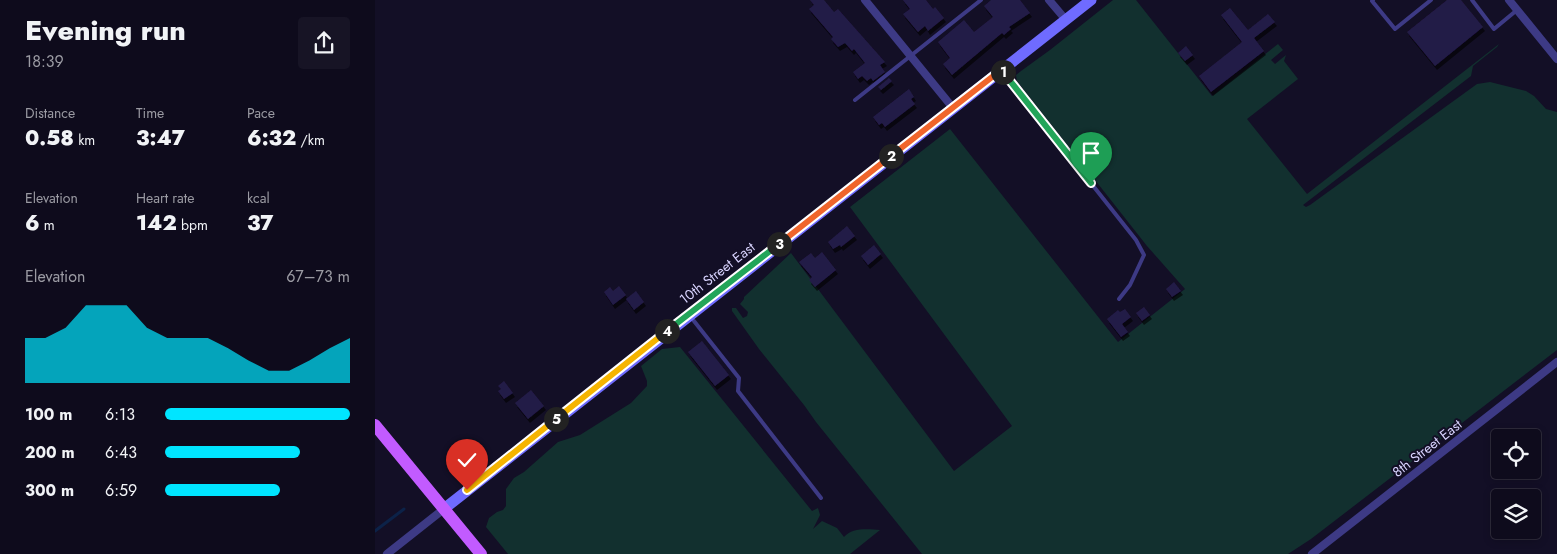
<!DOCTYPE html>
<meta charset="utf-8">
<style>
body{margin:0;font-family:Jost,sans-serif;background:#171425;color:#f1f3f6;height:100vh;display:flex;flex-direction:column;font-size:19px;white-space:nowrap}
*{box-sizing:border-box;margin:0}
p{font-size:16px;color:#9b9ba3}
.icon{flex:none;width:28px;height:28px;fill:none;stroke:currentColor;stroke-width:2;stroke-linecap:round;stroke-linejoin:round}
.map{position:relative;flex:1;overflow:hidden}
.side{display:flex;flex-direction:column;background:#0e0b1c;width:375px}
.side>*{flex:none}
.tools{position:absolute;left:1116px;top:429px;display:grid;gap:10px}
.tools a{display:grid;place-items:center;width:50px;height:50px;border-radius:5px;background:#0e0b1c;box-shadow:0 2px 8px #0003,0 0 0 1px #2e2b3b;font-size:25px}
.pin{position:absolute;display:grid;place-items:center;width:42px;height:42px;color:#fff;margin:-51px -21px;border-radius:50% 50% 50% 0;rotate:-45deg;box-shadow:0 0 5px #0007}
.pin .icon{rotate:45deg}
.km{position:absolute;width:25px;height:25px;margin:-12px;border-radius:50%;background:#222;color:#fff;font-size:14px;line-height:25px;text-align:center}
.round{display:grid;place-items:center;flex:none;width:52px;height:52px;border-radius:5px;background:#171425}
.overview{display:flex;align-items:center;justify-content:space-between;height:85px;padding:0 25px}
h1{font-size:28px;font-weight:800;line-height:38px}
.stats{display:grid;grid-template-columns:repeat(3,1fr);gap:8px;height:85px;padding:5px 25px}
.stats div{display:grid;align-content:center}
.stats b{font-size:21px;font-weight:800}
.stats small{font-size:14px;font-weight:400}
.stats p{font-size:14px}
.chart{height:140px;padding:10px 25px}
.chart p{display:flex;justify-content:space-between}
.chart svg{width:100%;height:90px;margin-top:5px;fill:#00e5ff;opacity:.7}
ul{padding:0 25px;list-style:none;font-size:16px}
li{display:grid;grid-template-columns:80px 60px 1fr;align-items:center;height:38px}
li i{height:12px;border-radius:6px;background:#00e5ff}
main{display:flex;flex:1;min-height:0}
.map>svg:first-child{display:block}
</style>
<main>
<section class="side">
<div class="overview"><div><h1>Evening run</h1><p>18:39</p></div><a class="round"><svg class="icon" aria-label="share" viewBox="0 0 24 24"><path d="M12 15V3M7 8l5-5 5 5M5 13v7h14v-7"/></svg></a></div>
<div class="stats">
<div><p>Distance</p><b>0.58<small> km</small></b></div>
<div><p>Time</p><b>3:47</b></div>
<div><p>Pace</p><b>6:32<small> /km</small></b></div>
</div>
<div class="stats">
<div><p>Elevation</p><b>6<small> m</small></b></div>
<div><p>Heart rate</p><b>142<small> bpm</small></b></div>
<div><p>kcal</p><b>37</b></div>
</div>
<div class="chart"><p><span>Elevation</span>67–73 m</p>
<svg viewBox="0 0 160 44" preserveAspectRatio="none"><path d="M0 44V22L10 22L20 17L30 6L40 6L50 6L60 17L70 22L80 22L90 22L100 27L110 33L120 38L130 38L140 33L150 27L160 22V44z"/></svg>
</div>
<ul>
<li><b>100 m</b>6:13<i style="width:100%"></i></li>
<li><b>200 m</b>6:43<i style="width:73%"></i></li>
<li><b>300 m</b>6:59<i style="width:62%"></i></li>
</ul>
</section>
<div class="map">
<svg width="1182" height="554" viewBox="0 0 1182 554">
<defs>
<filter id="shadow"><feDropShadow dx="2" dy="4" stdDeviation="0" flood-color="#0009"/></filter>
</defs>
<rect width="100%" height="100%" fill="#130f26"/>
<g fill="#12302f">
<path d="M738 0H761L837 96 903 44 908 50 896 60 900 64 911 55 909 61 923 79 872 119 932 194 1124 44 1122 47 1098 66 1096 76 928 205 931 207 935 205 1102 84 1115 82 1151 91 1159 96 1171 109 1182 112V350L936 539 913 554H547L441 422 429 405 384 349 357 311V308H361L368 318 372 316 373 312 365 304 369 299V297L416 253 579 471 637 426 475 207 575 129 743 342 810 289 772 246 642 81 641 75 646 71 675 50Z"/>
<path d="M305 347 437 511 443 508 445 515 438 529 447 521 462 528 469 537C477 527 494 529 505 530L475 554H133L111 527 114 518 122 512 128 510 131 506V489L139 478 149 472 183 442 205 435 256 403 272 386V381L266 366 287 349Z"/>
</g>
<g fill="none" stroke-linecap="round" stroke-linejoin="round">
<path stroke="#0c2248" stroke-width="3" d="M0 531 29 509"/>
</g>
<g fill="#241b47" filter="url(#shadow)">
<path d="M435 0H449L459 12 463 9 510 62 505 65 510 72 498 81 496 78 492 81 487 76 483 79 478 72 490 63 479 49 477 51 470 43 463 47 456 39 458 37 434 9 439 5Z"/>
<path d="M528 0H551L558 9 560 7 569 18 553 31 550 26 543 32 528 14 535 9Z"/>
<path d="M616 0H645L655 13 634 27 636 29 629 35 627 33 577 75 568 64 575 58 563 42 589 20 599 32 618 17 609 6Z"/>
<path d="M1072 0H1086L1108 27 1060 66 1032 32Z"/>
<path d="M855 8 873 30 893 14 900 22 879 38 889 51 836 92 824 76 867 42 846 15Z"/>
<path d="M811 46 818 55 810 61 803 53Z"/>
<path d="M514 78 517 81 506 90 503 87Z"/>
<path d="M534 89 539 97 536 99 540 104 510 127 507 123 504 125 498 117Z"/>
<path d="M472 226 480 236 466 247 465 245 458 249 453 242Z"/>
<path d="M499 245 506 254 493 265 486 256Z"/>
<path d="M447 252 461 270 440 287 434 280 437 277 424 262 436 253 440 258Z"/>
<path d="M799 282 806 291 797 297 791 289Z"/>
<path d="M244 286 251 295 238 305 229 292 235 287 238 291Z"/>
<path d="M261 291 269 302 259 310 251 299Z"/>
<path d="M769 307 775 315 767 321 761 313Z"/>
<path d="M750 309 756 317 747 324 753 332 746 337 732 319 743 310 745 312Z"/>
<path d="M327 341 354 375 340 386 313 352Z"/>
<path d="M129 381 138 393 129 399 123 391 126 389 123 386Z"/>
<path d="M156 390 169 406 153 419 140 403Z"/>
</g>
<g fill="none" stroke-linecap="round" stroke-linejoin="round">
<g stroke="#3d3a85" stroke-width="4">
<path d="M998 0 997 1 1020 29 1056 0"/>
<path d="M1097 0 1119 29 1142 10"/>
<path d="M628 72 761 240 769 255 755 285 744 299"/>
<path d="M480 100 606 0"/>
<path d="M315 316 364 378 363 391 446 498"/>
</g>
<g stroke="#3d3a85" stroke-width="8">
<path d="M490 0 578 108"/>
<path d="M674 0 691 20"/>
<path d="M1134 0 1182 59"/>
<path d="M12 554 70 508"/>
<path d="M937 554 1182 362"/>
</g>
<path stroke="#6f6bff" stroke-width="11" d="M70 508 716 0"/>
<path stroke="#c25bff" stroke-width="12" d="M0 425 106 554"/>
</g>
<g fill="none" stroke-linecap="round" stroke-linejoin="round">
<defs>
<path id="split-1" d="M628 72 716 183"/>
<path id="split-2" d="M516 156 626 70 628 72"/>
<path id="split-3" d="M404 244 516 156"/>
<path id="split-4" d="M292 331 404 244"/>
<path id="split-5" d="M181 419 292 331"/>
<path id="split-6" d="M92 490 181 419"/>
</defs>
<use href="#split-1" stroke="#fff" stroke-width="10"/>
<use href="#split-2" stroke="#fff" stroke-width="10"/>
<use href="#split-3" stroke="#fff" stroke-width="10"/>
<use href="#split-4" stroke="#fff" stroke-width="10"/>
<use href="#split-5" stroke="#fff" stroke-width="10"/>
<use href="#split-6" stroke="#fff" stroke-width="10"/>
<use href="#split-1" stroke="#22a559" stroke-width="6"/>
<use href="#split-2" stroke="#f0652b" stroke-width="6"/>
<use href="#split-3" stroke="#f0652b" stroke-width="6"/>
<use href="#split-4" stroke="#22a559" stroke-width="6"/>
<use href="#split-5" stroke="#f5b400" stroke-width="6"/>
<use href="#split-6" stroke="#f5b400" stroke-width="6"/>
</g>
<g text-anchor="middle" stroke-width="4" stroke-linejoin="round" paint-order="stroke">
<g font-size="14" fill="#d9d4ff" stroke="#130f26">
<text transform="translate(342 273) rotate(-38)" y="5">10th Street East</text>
<text transform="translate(1052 448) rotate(-38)" y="5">8th Street East</text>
</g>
</g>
</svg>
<div class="tools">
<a><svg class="icon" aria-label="locate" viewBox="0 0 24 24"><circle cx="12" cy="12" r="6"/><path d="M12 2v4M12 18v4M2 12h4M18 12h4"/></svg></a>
<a><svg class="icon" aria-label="layers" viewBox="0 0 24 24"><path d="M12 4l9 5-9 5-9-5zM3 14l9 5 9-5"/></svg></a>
</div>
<div class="pin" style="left:716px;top:183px;background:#1e9e55"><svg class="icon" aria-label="arrive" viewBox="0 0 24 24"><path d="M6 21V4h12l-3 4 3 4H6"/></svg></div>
<div class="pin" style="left:92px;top:490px;background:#d93025"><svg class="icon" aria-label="check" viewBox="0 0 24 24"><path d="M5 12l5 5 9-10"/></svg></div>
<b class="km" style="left:628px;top:72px">1</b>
<b class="km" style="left:516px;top:156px">2</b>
<b class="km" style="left:404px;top:244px">3</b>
<b class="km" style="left:292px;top:331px">4</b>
<b class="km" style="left:181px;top:419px">5</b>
</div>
</main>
